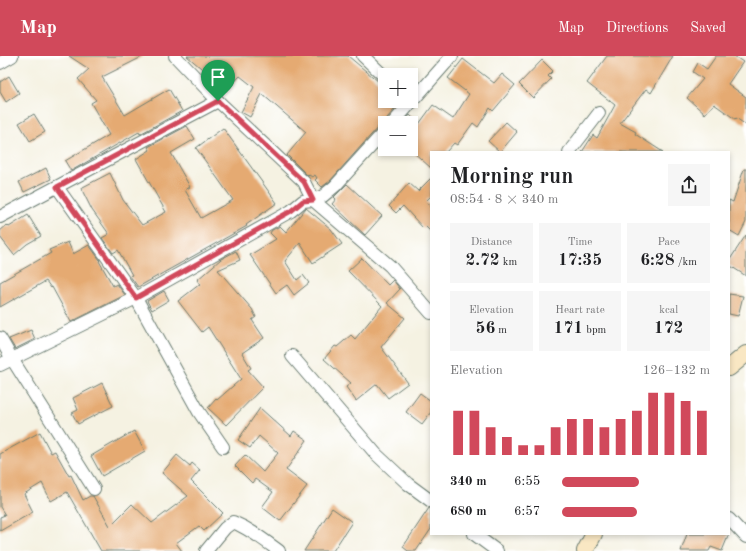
<!DOCTYPE html>
<meta charset="utf-8">
<style>
body{margin:0;font-family:"Old Standard TT",serif;background:#f6f6f6;color:#202124;height:100vh;display:flex;flex-direction:column;font-size:15px;white-space:nowrap}
*{box-sizing:border-box;margin:0}
p{font-size:13px;color:#757577}
.icon{flex:none;width:22px;height:22px;fill:none;stroke:currentColor;stroke-width:2;stroke-linecap:round;stroke-linejoin:round}
.map{position:relative;flex:1;overflow:hidden}
.sheet{position:absolute;left:430px;top:95px;width:300px;height:384px;display:flex;flex-direction:column;background:#fff;border-radius:0px;box-shadow:0 2px 6px #0003}
.sheet>*{flex:none}
.controls{position:absolute;left:378px;top:12px;display:grid;gap:8px}
.controls a{display:grid;place-items:center;width:40px;height:40px;border-radius:0px;background:#fff;box-shadow:0 2px 6px #0003;font-size:20px}
.pin{position:absolute;display:grid;place-items:center;width:34px;height:34px;color:#fff;margin:-41px -17px;border-radius:50% 50% 50% 0;rotate:-45deg;box-shadow:0 0 4px #0007}
.pin .icon{rotate:45deg}
.round{display:grid;place-items:center;flex:none;width:42px;height:42px;border-radius:0px;background:#f6f6f6}
.overview{display:flex;align-items:center;justify-content:space-between;height:68px;padding:0 20px}
h1{font-size:22px;font-weight:700;line-height:30px}
.stats{display:grid;grid-template-columns:repeat(3,1fr);gap:6px;height:68px;padding:4px 20px}
.stats div{display:grid;align-content:center;border-radius:0px;background:#f6f6f6;text-align:center}
.stats b{font-size:17px;font-weight:700}
.stats small{font-size:11px;font-weight:400}
.stats p{font-size:11px}
.chart{height:112px;padding:8px 20px}
.chart p{display:flex;justify-content:space-between}
.chart svg{width:100%;height:72px;margin-top:4px;stroke:#d1495b;stroke-width:6}
ul{padding:0 20px;list-style:none;font-size:13px}
li{display:grid;grid-template-columns:64px 48px 1fr;align-items:center;height:30px}
li i{height:10px;border-radius:5px;background:#d1495b}
header{display:flex;align-items:center;gap:24px;box-sizing:border-box;height:56px;padding:0 20px;background:#d1495b;color:#fff}
header strong{font-size:19px}
nav{display:flex;gap:22px;margin-inline-start:auto;font-size:14px}
.map>svg:first-child{display:block}
</style>
<header>
<strong>Map</strong>
<nav><a>Map</a><a>Directions</a><a>Saved</a></nav>
</header>
<div class="map">
<svg width="746" height="495" viewBox="0 0 746 495">
<rect width="100%" height="100%" fill="#fff"/>
<filter id="ink" filterUnits="userSpaceOnUse"><feTurbulence type="fractalNoise" baseFrequency=".025" numOctaves="2"/><feDisplacementMap in="SourceGraphic" scale="8" xChannelSelector="R" yChannelSelector="G"/><feConvolveMatrix kernelMatrix="1 2 1 2 8 2 1 2 1" color-interpolation-filters="sRGB"/></filter>
<filter id="wash" filterUnits="userSpaceOnUse"><feTurbulence type="fractalNoise" baseFrequency=".012" numOctaves="4" result="noise"/><feDisplacementMap in="SourceGraphic" scale="16" xChannelSelector="R" yChannelSelector="G"/><feGaussianBlur stdDeviation="0.9" result="paint"/><feColorMatrix in="noise" values="0 0 0 0 0 0 0 0 0 0 0 0 0 0 0 0 0 1.4 0 .05"/><feComposite in="paint" operator="in"/></filter>
<g filter="url(#wash)">
<rect width="100%" height="100%" fill="#f5f2e2"/>
<g id="blocks">
<g fill="#e5aa72">
<path d="M69 0H144L102 21 125 59 169 33 182 55 140 78 139 76 71 115 65 105 109 79 91 47 96 44 78 23 89 13Z"/>
<path d="M187 0H348L385 31V45H402L387 62 386 67H383L379 70 330 125 322 131 315 124 317 122 315 119 312 121 309 119 308 120 287 99 306 76 262 38 250 61 241 56 254 31 240 20 226 35 207 17Z"/>
<path d="M607 0H673L651 37 646 33 620 67 636 76 635 78 663 96H582L593 79 597 82 615 49 587 27Z"/>
<path d="M716 0H734L743 6 728 28 746 41V69L736 62 735 63 714 48 705 58 687 42 703 23 693 16 698 7 707 13Z"/>
<path d="M463 3 494 27 502 18 515 29 493 55 490 52 478 71 473 67 457 89 454 87 446 96H431V112L411 94V67H403L410 59 419 68 433 49 453 63 469 38 448 22Z"/>
<path d="M542 4 553 15 548 20 551 23 533 42 519 28Z"/>
<path d="M9 20 19 37 6 46 0 36V26Z"/>
<path d="M34 58 45 76 30 85 19 67Z"/>
<path d="M506 66 517 76 500 96 488 85Z"/>
<path d="M187 70 195 83 171 97 190 131 185 134 201 162 233 144 196 92 223 72 277 147 246 169 247 170 138 231 130 220 132 219 118 194 113 197 102 182 109 178 92 154 81 132 110 117 123 144 142 169 166 156 136 103 150 94 148 91Z"/>
<path d="M46 112 51 123 24 136 19 126Z"/>
<path d="M744 113H746V166L739 180 729 174V144L733 146Z"/>
<path d="M431 122V140L426 145 431 151V176L425 170 423 172 403 150 396 157 389 150 409 127 418 135Z"/>
<path d="M347 128 382 160 365 179 332 148 336 143 334 141Z"/>
<path d="M306 152 331 173 342 188 313 207 300 187 285 205 297 224 303 219 309 227 294 239 287 229 276 237 250 199 276 183 270 177 272 174 280 170 286 176Z"/>
<path d="M28 159 41 180 27 188 14 199 0 181V175L7 169 9 171Z"/>
<path d="M746 179V220L729 209V205Z"/>
<path d="M68 186 73 198 89 189 100 204 99 205 113 230 117 228 125 239 71 266 52 231 51 232 46 225 0 251V226L51 197 49 194Z"/>
<path d="M236 195 240 204 218 214 252 253 256 261 252 264 264 282 242 297 251 312 248 314 263 331 226 369 208 352 216 343 217 344 241 323 208 271 202 276 178 245 200 228 197 224 221 203Z"/>
<path d="M362 202 388 229 393 224 400 233 387 247 405 262 381 291 408 327 388 342 377 328 356 345 346 331 351 327 324 303 335 290 337 291 351 279 355 283 382 250 348 215Z"/>
<path d="M164 235 169 244 152 254 147 245Z"/>
<path d="M729 238 743 240 738 260 729 258Z"/>
<path d="M31 274 35 283 15 293 9 283Z"/>
<path d="M102 327 113 350 78 368 72 357 78 354 73 342Z"/>
<path d="M420 337 431 345V356L422 368 406 356Z"/>
<path d="M260 352 291 380 294 375 307 384 286 414 307 430 280 465 262 451 273 436 255 423 252 427 235 410 245 399 263 416 278 397 259 380 250 392 238 384Z"/>
<path d="M134 375 145 395 102 420 91 400Z"/>
<path d="M40 376 51 397 55 395 69 420 71 419 83 444 90 440H93L110 470 132 448 152 467 188 440 162 417 177 399 190 410 192 407 200 414 191 425 223 457 204 475 199 470 176 487 182 495H101L67 436 51 445 42 427 24 438 33 456 0 475V461L5 459 0 451V398Z"/>
<path d="M332 452 352 466 333 495H304Z"/>
<path d="M429 452H431V473L416 495H408L403 491Z"/>
<path d="M687 478H729L722 495 711 491 709 495H681Z"/>
</g>
</g>
</g>
<g filter="url(#ink)">
<use href="#blocks" fill-opacity="0" stroke="#6a7c71" stroke-width="1"/>
<g fill="none" stroke-linecap="round" stroke-linejoin="round">
<defs>
<g id="street">
<path d="M363 0 385 21"/>
<path d="M0 7 12 0"/>
<path d="M393 67 452 0"/>
<path d="M385 75 335 130 323 140 313 144 390 210 431 257"/>
<path d="M569 96 599 57"/>
<path d="M57 131 136 242 199 356 223 391"/>
<path d="M0 161 218 45"/>
<path d="M0 282 12 303 94 433"/>
<path d="M292 300 376 398 408 428 431 445"/>
<path d="M0 309 136 242 291 155 303 145 313 144 304 126 218 45 175 0"/>
<path d="M729 463 746 481"/>
<path d="M474 478 497 495"/>
<path d="M206 495 225 472 233 466C250 473 264 484 279 495"/>
</g>
<g id="secondary">
<path d="M729 312 746 298"/>
<path d="M585 495 594 478"/>
</g>
</defs>
<use href="#street" stroke="#6a7c71" stroke-width="14"/>
<use href="#secondary" stroke="#6a7c71" stroke-width="18"/>
<use href="#street" stroke="#fff" stroke-width="12"/>
<use href="#secondary" stroke="#f9e7c3" stroke-width="16"/>
</g>
</g>
<g fill="none" stroke-linecap="round" stroke-linejoin="round" filter="url(#ink)">
<defs>
<path id="route" d="M218 45 304 126 313 144 303 145 291 155 136 242 57 131Z"/>
</defs>
<use href="#route" stroke="#fff" stroke-width="8"/>
<use href="#route" stroke="#d1495b" stroke-width="5"/>
</g>
</svg>
<div class="controls">
<a>+</a>
<a>−</a>
</div>
<div class="pin" style="left:218px;top:45px;background:#1e9e55"><svg class="icon" aria-label="arrive" viewBox="0 0 24 24"><path d="M6 21V4h12l-3 4 3 4H6"/></svg></div>
<section class="sheet">
<div class="overview"><div><h1>Morning run</h1><p>08:54 · 8 × 340 m</p></div><a class="round"><svg class="icon" aria-label="share" viewBox="0 0 24 24"><path d="M12 15V3M7 8l5-5 5 5M5 13v7h14v-7"/></svg></a></div>
<div class="stats">
<div><p>Distance</p><b>2.72<small> km</small></b></div>
<div><p>Time</p><b>17:35</b></div>
<div><p>Pace</p><b>6:28<small> /km</small></b></div>
</div>
<div class="stats">
<div><p>Elevation</p><b>56<small> m</small></b></div>
<div><p>Heart rate</p><b>171<small> bpm</small></b></div>
<div><p>kcal</p><b>172</b></div>
</div>
<div class="chart"><p><span>Elevation</span>126–132 m</p>
<svg viewBox="0 0 160 44" preserveAspectRatio="none"><path d="M5 44V17M15 44V17M25 44V27M35 44V33M45 44V38M55 44V38M65 44V27M75 44V22M85 44V22M95 44V27M105 44V22M115 44V17M125 44V6M135 44V6M145 44V11M155 44V17"/></svg>
</div>
<ul>
<li><b>340 m</b>6:55<i style="width:52%"></i></li>
<li><b>680 m</b>6:57<i style="width:51%"></i></li>
</ul>
</section>
</div>
